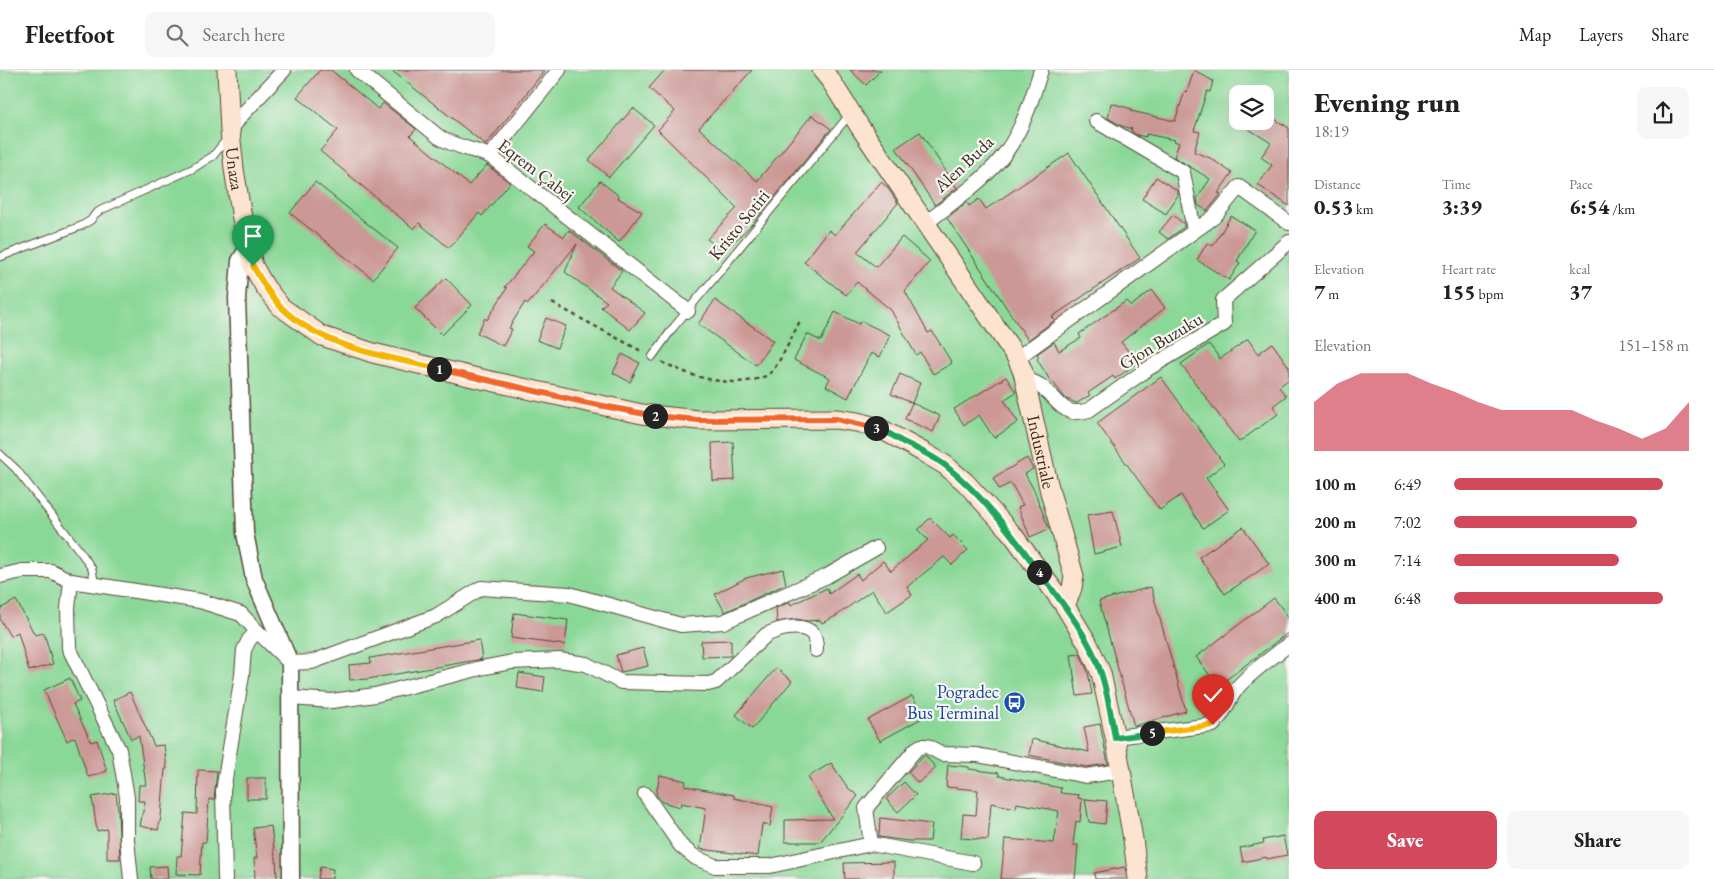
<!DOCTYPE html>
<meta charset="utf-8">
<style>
body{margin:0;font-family:"EB Garamond",serif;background:#f6f6f6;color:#202124;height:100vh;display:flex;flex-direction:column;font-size:19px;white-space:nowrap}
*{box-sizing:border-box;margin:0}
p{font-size:16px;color:#757577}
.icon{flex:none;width:28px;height:28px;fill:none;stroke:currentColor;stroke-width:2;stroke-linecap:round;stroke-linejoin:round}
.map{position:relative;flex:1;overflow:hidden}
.drawer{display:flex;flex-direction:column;background:#fff;width:425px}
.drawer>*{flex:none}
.buttons{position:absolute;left:1229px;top:15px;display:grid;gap:10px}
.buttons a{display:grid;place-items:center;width:45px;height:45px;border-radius:10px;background:#fff;box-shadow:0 5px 20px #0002;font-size:25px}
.pin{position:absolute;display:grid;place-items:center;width:42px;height:42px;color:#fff;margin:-51px -21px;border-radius:50% 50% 50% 0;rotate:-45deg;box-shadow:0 0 5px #0007}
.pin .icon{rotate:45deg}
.km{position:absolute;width:25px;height:25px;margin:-12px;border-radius:50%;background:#222;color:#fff;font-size:14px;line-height:25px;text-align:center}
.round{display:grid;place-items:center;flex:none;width:52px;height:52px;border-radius:10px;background:#f6f6f6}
.head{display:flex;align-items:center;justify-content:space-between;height:85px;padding:0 25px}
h1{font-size:28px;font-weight:800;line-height:38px}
.figures{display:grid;grid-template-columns:repeat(3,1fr);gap:8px;height:85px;padding:5px 25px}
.figures div{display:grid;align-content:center}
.figures b{font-size:21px;font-weight:800}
.figures small{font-size:14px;font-weight:400}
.figures p{font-size:14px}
.chart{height:140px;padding:10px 25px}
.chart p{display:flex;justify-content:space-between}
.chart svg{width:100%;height:90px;margin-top:5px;fill:#d1495b;opacity:.7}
.button{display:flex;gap:10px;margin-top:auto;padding:10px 25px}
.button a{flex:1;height:58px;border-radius:10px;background:#d1495b;color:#fff;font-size:20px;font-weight:800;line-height:58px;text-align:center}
.button a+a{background:#f6f6f6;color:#202124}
ul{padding:0 25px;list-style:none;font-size:16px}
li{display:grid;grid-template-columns:80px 60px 1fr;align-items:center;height:38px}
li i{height:12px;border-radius:6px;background:#d1495b}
header{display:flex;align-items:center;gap:30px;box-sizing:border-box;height:70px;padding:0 25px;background:#fff;border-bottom:1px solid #e0e0e0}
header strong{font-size:24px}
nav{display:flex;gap:28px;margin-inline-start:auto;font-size:18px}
.search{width:350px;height:45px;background:#f6f6f6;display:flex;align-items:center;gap:12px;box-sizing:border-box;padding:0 18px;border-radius:10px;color:#757577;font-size:19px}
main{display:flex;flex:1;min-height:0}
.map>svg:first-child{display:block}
</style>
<header>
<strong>Fleetfoot</strong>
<div class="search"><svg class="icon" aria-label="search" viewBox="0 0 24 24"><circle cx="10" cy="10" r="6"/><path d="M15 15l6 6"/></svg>Search here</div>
<nav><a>Map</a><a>Layers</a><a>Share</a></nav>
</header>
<main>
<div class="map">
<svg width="1289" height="809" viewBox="0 0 1289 809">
<rect width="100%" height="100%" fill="#f6f6f2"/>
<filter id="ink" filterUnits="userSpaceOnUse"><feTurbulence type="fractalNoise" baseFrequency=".02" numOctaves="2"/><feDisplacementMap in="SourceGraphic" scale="10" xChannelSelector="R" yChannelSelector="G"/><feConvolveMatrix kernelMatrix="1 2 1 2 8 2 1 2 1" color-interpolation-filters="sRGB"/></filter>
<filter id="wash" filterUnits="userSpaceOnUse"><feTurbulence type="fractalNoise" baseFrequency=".0096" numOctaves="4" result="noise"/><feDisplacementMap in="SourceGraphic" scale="20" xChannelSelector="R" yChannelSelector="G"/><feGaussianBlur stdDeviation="1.12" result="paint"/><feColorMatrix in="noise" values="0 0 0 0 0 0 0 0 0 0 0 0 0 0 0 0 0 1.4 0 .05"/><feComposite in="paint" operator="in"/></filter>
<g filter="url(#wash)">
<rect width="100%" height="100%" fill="#ede9d2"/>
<path fill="#8ad897" stroke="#62815a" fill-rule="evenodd" d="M0 0H1289V809H0ZM1238 24H1265V51H1238Z"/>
<g id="blocks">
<g fill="#cb9895">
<path d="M320 0H331L378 39 383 33 416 59 410 66 469 115 487 95 510 113 482 146 479 143 449 178 419 153 414 159 320 81 338 60 297 27Z"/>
<path d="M391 0H545L486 75Z"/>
<path d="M665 0H752L699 58 757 111 812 45 831 59 753 153 724 182 707 169 737 138 658 60 675 41 649 18Z"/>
<path d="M850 0H881L866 15Z"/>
<path d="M1194 0 1213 11 1210 22 1207 21 1194 61 1200 62 1194 82 1210 88 1232 103 1218 123 1221 124 1207 141 1198 135 1197 129 1210 109 1174 87 1179 73 1174 71 1175 70 1146 64V67L1137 65 1131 61 1132 59 1122 56 1108 48 1111 33 1132 39 1131 41 1175 51 1185 21 1187 22Z"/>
<path d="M633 38 654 55 609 107 589 90Z"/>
<path d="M1265 43 1289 58V136L1258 115 1272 95 1261 87 1271 73 1236 51H1265Z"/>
<path d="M920 62 957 118 935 135 896 78Z"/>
<path d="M1069 83 1140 188 1052 247 1055 250 1028 270 947 148 967 132 969 136 979 129 986 139Z"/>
<path d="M1156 107 1178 121V125L1166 144 1142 129Z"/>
<path d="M600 111 619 126 618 128 642 142 619 172 579 137Z"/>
<path d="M315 112 398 178 373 209 290 143Z"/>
<path d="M881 112 887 117 898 133 857 182 876 197 902 167 930 191 905 221 928 263 932 261 952 293 933 304 920 282 916 285 891 240 857 212 846 225 804 192 829 160 835 165Z"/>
<path d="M1173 145 1184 154V157L1168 169 1159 162Z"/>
<path d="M1231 146 1255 160 1237 191 1240 193 1229 210 1197 190 1207 173 1213 176Z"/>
<path d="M545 154 564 167 569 160 622 201 610 217 645 243 630 260 601 237 607 232 565 202 577 174 528 234 525 232 509 258 512 259 503 276 477 263 485 248 487 250 507 218 505 217 534 181 527 176Z"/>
<path d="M446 208 472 235 442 265 415 238Z"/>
<path d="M1152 220 1165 238 1121 272 1137 293 1115 309 1113 306 1088 323 1090 325 1077 333 1066 329 1052 311 1051 312 1037 289 1039 287 1037 284 1054 272 1059 281 1081 268 1079 264 1126 231 1131 236Z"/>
<path d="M715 230 773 271 756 295 698 254Z"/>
<path d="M835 242 859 254 861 251 890 265 880 287 871 283 848 328 826 316 830 308 794 290 807 264 821 271Z"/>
<path d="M546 248 566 256 557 278 537 270Z"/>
<path d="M1248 269 1258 284 1272 273 1289 297V309L1279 317 1286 326 1273 336 1278 344 1239 372 1181 294 1209 274 1220 289Z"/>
<path d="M622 284 640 293 630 312 613 303Z"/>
<path d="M900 304 920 313 912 333 891 324Z"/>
<path d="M1006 307 1016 322 1004 330 1018 352 994 368 979 345 964 355 954 339Z"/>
<path d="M1161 307 1224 394 1206 408 1229 440 1203 458 1181 425 1160 440 1097 353Z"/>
<path d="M912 333 940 346 933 362 905 349Z"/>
<path d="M733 372 735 410 713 411 712 373Z"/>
<path d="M1027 388 1033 399 1025 404 1034 420 1049 459 1030 467 1018 437 1023 435 1011 413 999 419 993 408Z"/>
<path d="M1113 441 1122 477 1094 484 1087 445Z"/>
<path d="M930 448 950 468 953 465 968 480 952 495 944 487 907 517 912 525 887 542 872 520 836 546 822 553 820 550 807 551 796 549 777 552 776 538 790 532 791 535 827 518 829 524 857 504 861 510 883 491 891 501 928 470 918 460Z"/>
<path d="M1243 457 1269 494 1225 524 1199 487Z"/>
<path d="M783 499 786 514 725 542 715 524 746 508Z"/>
<path d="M1151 517 1186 641 1134 656 1099 531Z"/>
<path d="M1274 528 1289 548V562L1218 616 1196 587Z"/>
<path d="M16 530 35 565 44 563 53 594 29 601 18 562 10 566 0 549V539Z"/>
<path d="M514 543 568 550 565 575 511 568Z"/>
<path d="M479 570 482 589 368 609 350 610 349 595 371 593 370 588Z"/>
<path d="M731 570V586L702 587 701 571Z"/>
<path d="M643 578 648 596 621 602 616 585Z"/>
<path d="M1080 584 1088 602 1092 624 1077 626 1071 585Z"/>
<path d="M776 598 792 611 752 659 736 645Z"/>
<path d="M519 603 545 607 543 622 517 618Z"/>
<path d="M70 608 80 631 73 634 91 672 97 670 107 701 88 707 75 667 67 671 44 620Z"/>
<path d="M130 622 154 676 164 675 167 699H165L161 747 158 760 140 756 145 731H138L139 715H146L139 666 131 669 113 630Z"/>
<path d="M912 626 924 647 880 671 868 650Z"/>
<path d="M1100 654 1108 694 1086 697 1029 685 1032 669 1089 682 1084 657Z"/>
<path d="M925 685 936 698 918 713 908 702Z"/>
<path d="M831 693 848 718 858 726 820 772H785V750L833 749 808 707Z"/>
<path d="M948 695 969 697V699L999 703V706L1061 718 1060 723 1079 725 1078 728 1082 729 1080 752 1076 751 1073 775H1078L1075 809H1001L1005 769 1054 773 1059 741 1017 733 1016 738 991 733 988 770 961 768 963 744 976 745 978 720 946 717Z"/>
<path d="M198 700 217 701 214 730 209 729 206 772H202L200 805 176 804 177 786H181L185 743 197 744Z"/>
<path d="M660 705 686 711 685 716 734 725V728L773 737 770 756 762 754 758 786 700 779 706 738 681 733 680 737 662 732 656 724Z"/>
<rect x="247" y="708" width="19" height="21"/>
<path d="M904 712 916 725 898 742 886 729Z"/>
<path d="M116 723 118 740 120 789H107V759L97 761 92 727Z"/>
<path d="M1085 729 1107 731 1105 754 1089 752Z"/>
<path d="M880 748 932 754 930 771H909L879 767Z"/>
<path d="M271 756 275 787H276L277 809H255L254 788H257L253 758Z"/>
<path d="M1283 766 1287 785 1267 789 1266 787 1243 792 1240 778 1264 773 1263 770Z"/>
<path d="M894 792V809H845L844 793Z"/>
<path d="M167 796 168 809H151L150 797Z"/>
<path d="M320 797 333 799 332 809H318Z"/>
<path d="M1125 797 1127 809H1095L1094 803Z"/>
</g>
</g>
</g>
<g filter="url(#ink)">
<use href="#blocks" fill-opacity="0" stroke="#564739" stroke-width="1"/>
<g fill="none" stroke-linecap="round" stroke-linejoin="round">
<defs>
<g id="service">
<path d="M0 187 81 156 91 150 95 144 101 140 192 99 213 86 226 70"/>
<path d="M652 287 673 258 851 43"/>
<path d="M0 384 16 399 82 484 92 499 95 516"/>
</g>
<g id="minor">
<path d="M357 0 439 67C455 77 473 79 490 86L688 241"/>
<path d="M1096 51 1183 102 1194 161"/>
<path d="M230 61 240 47 284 0"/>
<path d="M490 86 559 0"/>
<path d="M925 154C953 131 986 110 1006 82 1024 57 1032 28 1041 0"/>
<path d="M1017 288 1214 147 1239 117 1289 153"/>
<path d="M1025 309C1029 311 1035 312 1039 315 1058 327 1061 349 1089 340L1149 298 1224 254 1223 230 1289 172"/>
<path d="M0 506 22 501H51L71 511 200 531 241 544 257 561 290 593 312 592 436 546 481 518 569 524 681 555 723 552 827 506 876 478"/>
<path d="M71 511 68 538 69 578 119 680 127 727V770L131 809"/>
<path d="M290 628 332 631 375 625 481 598 512 592 559 590 586 594 621 612 708 614 716 612 766 565C778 559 802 552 813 564 816 569 816 575 816 580"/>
<path d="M1115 667 1213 655C1226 642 1227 631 1237 618 1251 601 1272 588 1289 574"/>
<path d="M645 724 681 776 696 788 715 796H770L871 774 973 793"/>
<path d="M871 774 866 738 916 679 921 676H927L942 684 977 685 1086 706 1120 701"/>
<path d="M225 809 223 721 242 605 244 580 249 570 257 561"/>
</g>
<path id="tertiary" d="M248 178 240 191 237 228 245 463 254 509 290 593 291 809"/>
<g id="secondary">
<path id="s1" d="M227 0 230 61 234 99 242 148 253 196 265 217 281 237 322 266 373 283 477 308 642 344 698 350 836 349 857 352 879 358 923 382 945 395 965 412 995 445 1013 465 1065 536"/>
<path id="s2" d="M822 0 831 11 860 57 1017 288 1023 302 1050 422 1074 506 1072 518 1065 536 1088 574 1101 603 1115 667 1133 769 1138 809"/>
</g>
</defs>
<use href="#service" stroke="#564739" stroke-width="9"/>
<use href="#minor" stroke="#564739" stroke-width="16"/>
<use href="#tertiary" stroke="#564739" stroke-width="19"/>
<use href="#secondary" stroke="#564739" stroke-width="21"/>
<g stroke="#564739" stroke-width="2.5" stroke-dasharray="4 4" stroke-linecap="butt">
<path d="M552 233 643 282"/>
<path d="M662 292C688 305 717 315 747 311 754 310 763 308 769 304 778 297 794 263 800 251"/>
</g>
<use href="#service" stroke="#fff" stroke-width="7"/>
<use href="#minor" stroke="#fff" stroke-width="14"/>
<use href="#tertiary" stroke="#fff" stroke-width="16"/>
<use href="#secondary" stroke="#fde4d0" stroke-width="19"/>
</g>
</g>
<g fill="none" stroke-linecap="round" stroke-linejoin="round" filter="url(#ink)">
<defs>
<path id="split-1" d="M253 196C261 210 269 225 281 237 322 278 385 286 439 299"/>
<path id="split-2" d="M439 299 583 332 655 346"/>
<path id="split-3" d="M655 346 698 350 836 349 876 358"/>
<path id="split-4" d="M876 358C886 360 894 367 903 372 918 379 933 386 946 396 983 426 1012 464 1039 502"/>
<path id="split-5" d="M1039 502C1061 531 1091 569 1101 603 1108 624 1111 646 1115 668L1152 663"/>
<path id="split-6" d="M1152 663 1213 655"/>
</defs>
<use href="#split-1" stroke="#fff" stroke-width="10"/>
<use href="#split-2" stroke="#fff" stroke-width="10"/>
<use href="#split-3" stroke="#fff" stroke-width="10"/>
<use href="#split-4" stroke="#fff" stroke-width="10"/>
<use href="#split-5" stroke="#fff" stroke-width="10"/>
<use href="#split-6" stroke="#fff" stroke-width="10"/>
<use href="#split-1" stroke="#f5b400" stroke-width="6"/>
<use href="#split-2" stroke="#f0652b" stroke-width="6"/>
<use href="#split-3" stroke="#f0652b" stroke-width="6"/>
<use href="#split-4" stroke="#22a559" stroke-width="6"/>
<use href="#split-5" stroke="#22a559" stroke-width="6"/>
<use href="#split-6" stroke="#f5b400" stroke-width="6"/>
</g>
<defs>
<symbol id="bus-disc" viewBox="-11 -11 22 22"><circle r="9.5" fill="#1a4fb4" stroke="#f6f6f2"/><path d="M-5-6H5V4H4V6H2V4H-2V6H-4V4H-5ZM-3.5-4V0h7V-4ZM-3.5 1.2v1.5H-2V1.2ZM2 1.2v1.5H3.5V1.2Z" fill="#fff"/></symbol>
</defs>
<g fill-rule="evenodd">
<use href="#bus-disc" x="1002" y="620" width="25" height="25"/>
</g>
<g text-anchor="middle" stroke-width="4.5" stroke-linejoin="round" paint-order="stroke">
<g font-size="18" fill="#3b2a1e" stroke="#f6f6f2">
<text transform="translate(964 94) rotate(-43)" y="6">Alen Buda</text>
<text dy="6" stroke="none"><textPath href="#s1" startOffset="99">Unaza</textPath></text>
<text transform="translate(536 100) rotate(37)" y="6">Eqrem Çabej</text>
<text transform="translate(739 155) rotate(-51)" y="6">Kristo Sotiri</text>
<text transform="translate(1161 271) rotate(-31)" y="6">Gjon Buzuku</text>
<text dy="6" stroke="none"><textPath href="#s2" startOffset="445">Industriale</textPath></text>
</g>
<g font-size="18" fill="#164399" stroke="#f6f6f2" text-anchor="end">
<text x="999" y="628">Pogradec<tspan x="999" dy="21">Bus Terminal</tspan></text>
</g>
</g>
</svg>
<div class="buttons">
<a><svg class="icon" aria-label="layers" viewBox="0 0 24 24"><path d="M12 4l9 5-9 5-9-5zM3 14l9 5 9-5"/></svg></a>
</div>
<div class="pin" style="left:253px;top:196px;background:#1e9e55"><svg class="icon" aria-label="arrive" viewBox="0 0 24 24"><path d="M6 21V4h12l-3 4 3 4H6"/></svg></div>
<div class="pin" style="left:1213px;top:655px;background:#d93025"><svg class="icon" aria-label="check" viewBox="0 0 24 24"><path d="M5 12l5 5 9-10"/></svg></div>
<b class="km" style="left:439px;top:299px">1</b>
<b class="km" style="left:655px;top:346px">2</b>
<b class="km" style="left:876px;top:358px">3</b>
<b class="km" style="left:1039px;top:502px">4</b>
<b class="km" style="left:1152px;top:663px">5</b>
</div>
<section class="drawer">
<div class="head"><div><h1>Evening run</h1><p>18:19</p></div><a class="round"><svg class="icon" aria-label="share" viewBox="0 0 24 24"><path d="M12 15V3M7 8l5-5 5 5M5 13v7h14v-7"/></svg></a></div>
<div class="figures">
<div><p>Distance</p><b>0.53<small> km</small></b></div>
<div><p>Time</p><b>3:39</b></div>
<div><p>Pace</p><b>6:54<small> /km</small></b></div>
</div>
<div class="figures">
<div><p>Elevation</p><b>7<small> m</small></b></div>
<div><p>Heart rate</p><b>155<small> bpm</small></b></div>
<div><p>kcal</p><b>37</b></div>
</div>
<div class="chart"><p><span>Elevation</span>151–158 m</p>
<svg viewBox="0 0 160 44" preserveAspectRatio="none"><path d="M0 44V20L10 11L20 6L30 6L40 6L50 11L60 15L70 20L80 24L90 24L100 24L110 24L120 29L130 33L140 38L150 33L160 20V44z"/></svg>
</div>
<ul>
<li><b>100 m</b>6:49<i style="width:89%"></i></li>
<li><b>200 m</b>7:02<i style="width:78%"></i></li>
<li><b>300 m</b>7:14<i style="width:70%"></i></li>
<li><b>400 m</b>6:48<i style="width:89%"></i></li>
</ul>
<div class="button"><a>Save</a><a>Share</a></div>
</section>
</main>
